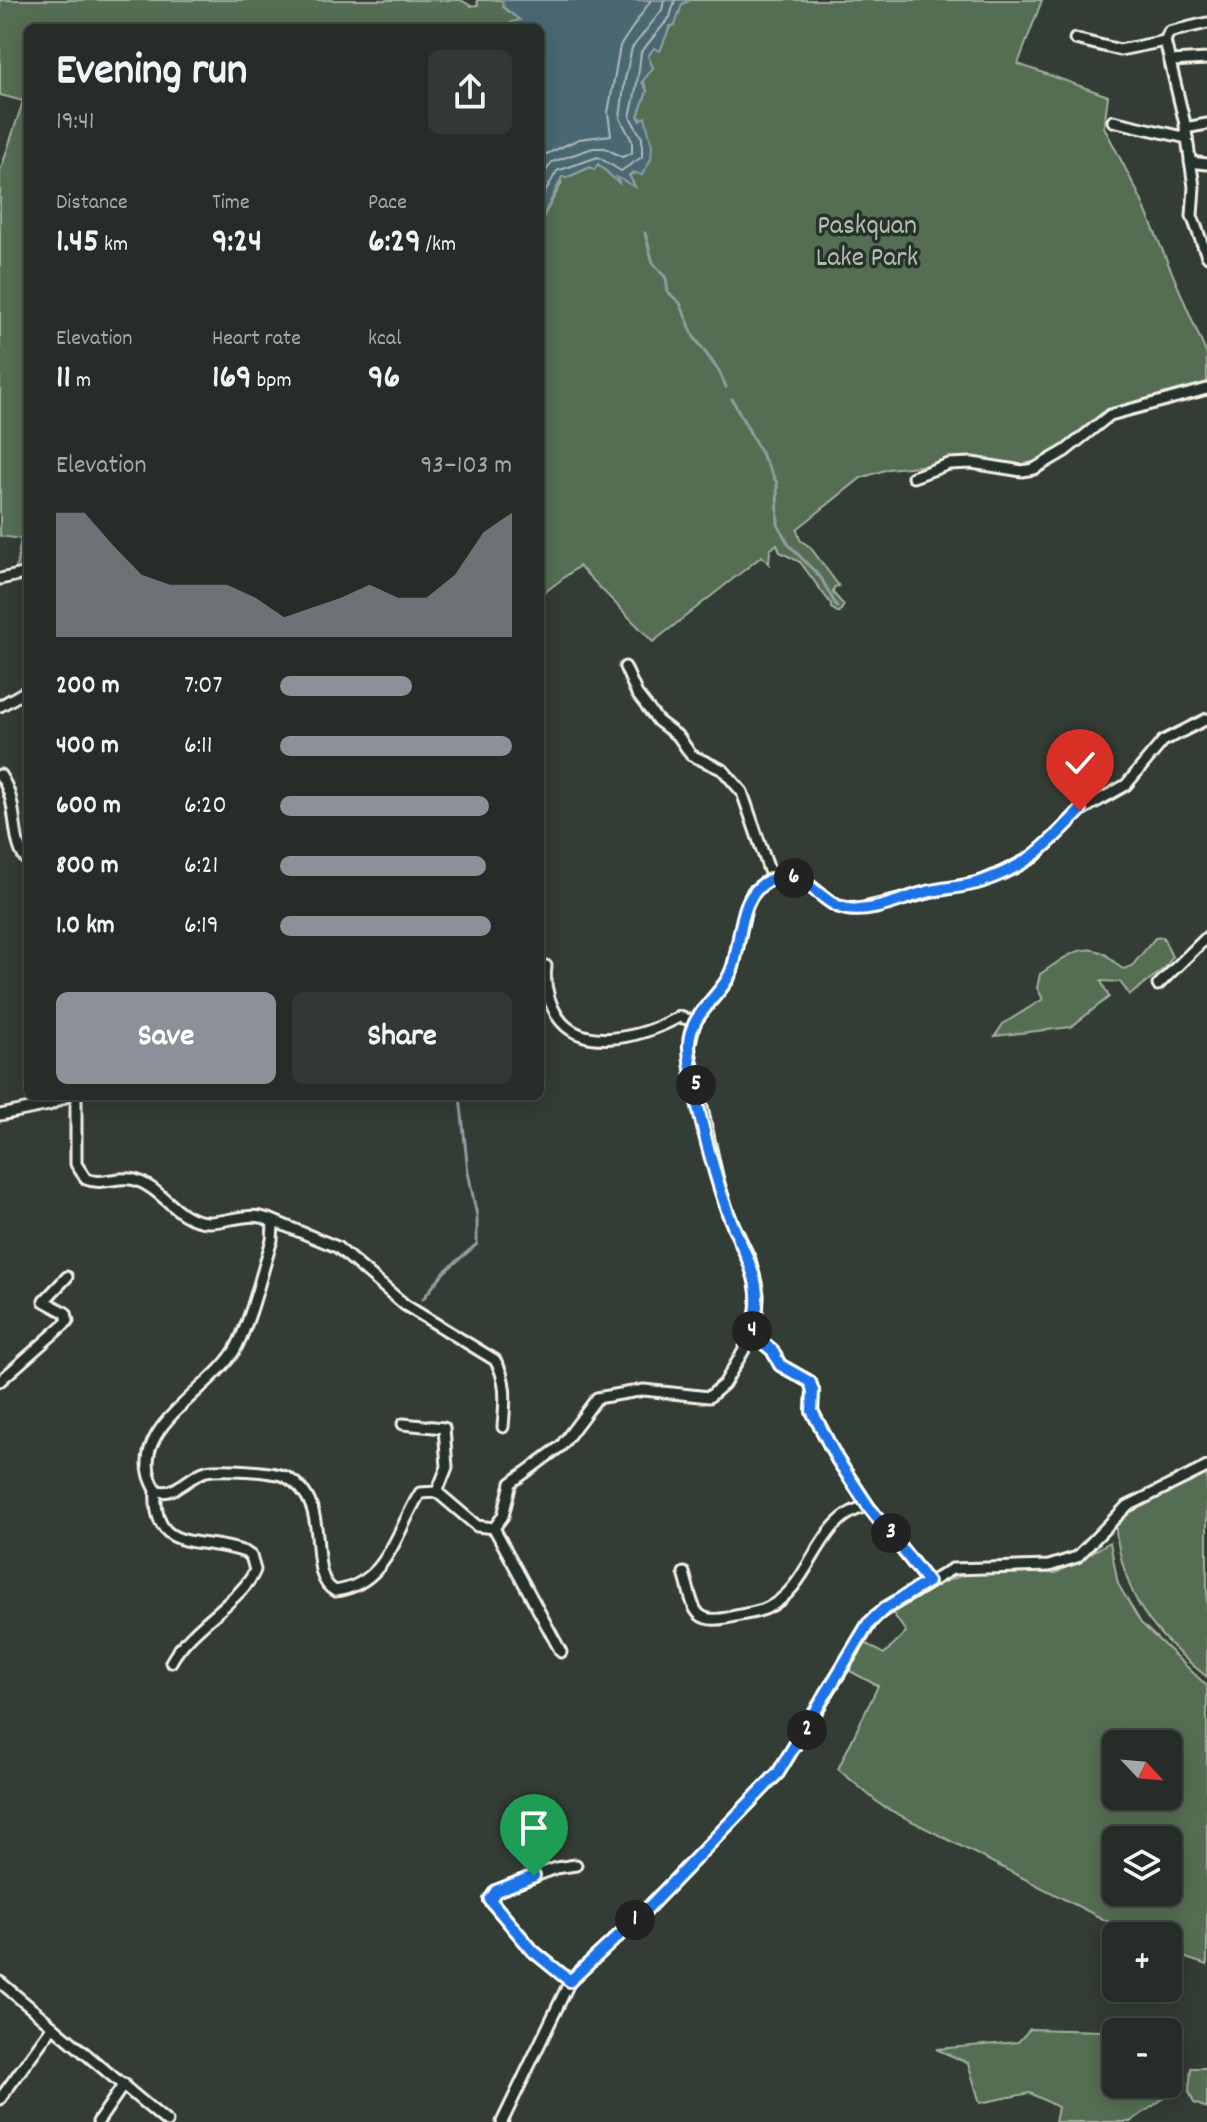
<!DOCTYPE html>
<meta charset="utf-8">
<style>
body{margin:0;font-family:Dekko,sans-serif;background:#323934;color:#f1f3f6;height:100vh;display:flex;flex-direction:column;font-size:30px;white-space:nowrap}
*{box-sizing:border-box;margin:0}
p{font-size:26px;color:#a4a8a8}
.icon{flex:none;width:44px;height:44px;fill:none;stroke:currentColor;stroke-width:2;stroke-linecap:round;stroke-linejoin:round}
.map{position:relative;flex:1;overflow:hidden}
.side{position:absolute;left:24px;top:24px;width:520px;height:1076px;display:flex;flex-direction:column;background:#262d28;border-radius:12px;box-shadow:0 4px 20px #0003,0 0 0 2px #424945}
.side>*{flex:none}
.needle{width:52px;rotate:116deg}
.buttons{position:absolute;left:1102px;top:1730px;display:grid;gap:16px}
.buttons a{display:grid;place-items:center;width:80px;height:80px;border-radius:12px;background:#262d28;box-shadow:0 4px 20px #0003,0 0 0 2px #424945;font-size:40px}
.pin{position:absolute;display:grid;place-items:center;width:68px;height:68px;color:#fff;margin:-82px -34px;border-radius:50% 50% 50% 0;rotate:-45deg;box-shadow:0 0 8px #0007}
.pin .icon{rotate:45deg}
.km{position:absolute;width:40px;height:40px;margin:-20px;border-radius:50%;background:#222;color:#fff;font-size:22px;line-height:40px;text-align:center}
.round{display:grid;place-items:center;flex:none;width:84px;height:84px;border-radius:12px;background:#323934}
.summary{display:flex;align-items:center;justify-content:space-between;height:136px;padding:0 32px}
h1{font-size:44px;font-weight:800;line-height:60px}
.metrics{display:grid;grid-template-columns:repeat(3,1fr);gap:12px;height:136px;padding:8px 32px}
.metrics div{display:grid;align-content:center}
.metrics b{font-size:34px;font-weight:800}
.metrics small{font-size:22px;font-weight:400}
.metrics p{font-size:22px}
.chart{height:224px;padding:16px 32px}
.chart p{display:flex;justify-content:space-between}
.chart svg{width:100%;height:144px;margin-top:8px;fill:#8c9099;opacity:.7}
.action{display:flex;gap:16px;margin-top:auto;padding:16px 32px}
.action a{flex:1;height:92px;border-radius:12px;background:#8c9099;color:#fff;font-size:32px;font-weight:800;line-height:92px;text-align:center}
.action a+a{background:#323934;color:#f1f3f6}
ul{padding:0 32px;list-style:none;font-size:26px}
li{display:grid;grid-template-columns:128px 96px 1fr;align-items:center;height:60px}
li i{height:20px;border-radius:10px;background:#8c9099}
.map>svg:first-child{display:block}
</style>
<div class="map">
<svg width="1207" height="2122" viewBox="0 0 1207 2122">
<rect width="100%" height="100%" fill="#333c35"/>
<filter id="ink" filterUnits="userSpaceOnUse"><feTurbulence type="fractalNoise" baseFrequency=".0125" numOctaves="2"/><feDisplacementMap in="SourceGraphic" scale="16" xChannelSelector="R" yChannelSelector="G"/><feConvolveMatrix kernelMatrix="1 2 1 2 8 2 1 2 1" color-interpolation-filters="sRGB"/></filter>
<g filter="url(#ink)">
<g fill="#556e53" stroke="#a4b09e" stroke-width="2" fill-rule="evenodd">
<path d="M0 0H461L471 6 478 5 477 0H502L508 11 521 20 511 23 513 27 511 28H28V569H16L21 539 0 536V172L23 101 0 95Z"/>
<path d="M690 0H1042L1018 64 1108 96 1104 127 1140 197 1207 355V387L1117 409 1091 423 1054 455 1028 464 949 463 888 469 861 478 797 529 800 540 810 547 839 586 834 587 833 593 844 605 839 613 831 608V604L800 562 780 552 777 544 770 550 769 564 762 556 653 642 579 566 540 596V223L561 184V176L566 178 598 164 617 181 616 175 634 185 629 175 642 170 651 159C650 145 650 123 638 116L647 91 643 80 653 68 648 56 654 47 660 50 670 27 675 25 682 4Z"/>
<path d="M1163 937 1172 957 1166 967 1130 995 1120 982 1101 981 1109 997 1071 1027 995 1036 1003 1024 1043 999 1037 988 1040 974C1058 963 1079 941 1103 953 1110 956 1116 965 1123 969L1132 966 1155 938Z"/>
<path d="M1207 1474V1677C1150 1630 1124 1600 1115 1524L1133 1510Z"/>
<path d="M1110 1542 1118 1584 1141 1623 1207 1686V1965L1168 1952V1936H1136L882 1806 838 1769 878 1686 848 1670 863 1642 884 1654 906 1632 892 1612 930 1587 975 1571 1056 1573ZM1116 1744H1168V1796H1116ZM1116 1840H1168V1892H1116Z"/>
<path d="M1030 2029 1140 2032H1116V2084H1168V2049L1170 2094 1130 2122H1055L1058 2107 1030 2093 980 2103 968 2063 936 2049 1018 2042Z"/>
<path d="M1191 2068H1207V2108L1194 2103 1189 2091Z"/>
</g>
<path fill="#4a6871" stroke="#8e9fa1" stroke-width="2" d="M502 0H690L682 4 675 25 670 26 660 51 654 48 648 56 653 68 642 82 647 91 638 116 640 120 645 117 652 145 651 159 642 175 633 172 629 175 635 187 617 177 619 183 598 164 594 170 590 167 566 178 562 177 540 223V28H511V22L520 20 503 7Z"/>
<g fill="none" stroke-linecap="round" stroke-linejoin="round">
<g stroke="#b0bab8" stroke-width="2">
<path d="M540 157 579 139 611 135 608 113 620 46 651 0"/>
<path d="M540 180 552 162 593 148H605L622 157 632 153V141L620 118 625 79 632 48 662 10 664 0"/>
<path d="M540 201 557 171 598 157 621 171 642 157V138L630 117C635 97 639 72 641 52L670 17 675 0"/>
</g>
<g stroke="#8e9fa1" stroke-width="3">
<path d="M645 233 653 263 666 278 668 292 680 303 694 337 719 371 726 387"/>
<path d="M732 399 777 483 778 525 789 545 821 578 837 607"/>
<path d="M423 1299 444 1272 477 1244V1216L468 1172 460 1096"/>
</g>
<defs>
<g id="street">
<path d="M1075 39 1120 50 1165 41"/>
<path d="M1165 41 1185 124 1194 187 1192 216 1207 256"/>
<path d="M1165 41 1169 32 1207 23"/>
<path d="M1171 61 1207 59"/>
<path d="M1113 121 1187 138"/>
<path d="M1185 128 1207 124"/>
<path d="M1190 162 1207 164"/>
<path d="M913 477 949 464 972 463 1022 471 1034 469 1065 451 1110 415 1207 389"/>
<path d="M0 579 28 573"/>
<path d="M625 667 637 694 658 721 679 737 691 755 723 770 742 792 772 879"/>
<path d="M0 706 28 690"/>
<path d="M0 775C21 804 9 843 28 862"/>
<path d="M546 966C544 979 547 996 553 1008 574 1057 642 1037 679 1017L695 1021"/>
<path d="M1158 985 1207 937"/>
<path d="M76 1096V1164L86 1179C103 1186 118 1175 135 1180 163 1188 176 1221 208 1222 227 1223 260 1207 273 1224L272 1240C261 1275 253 1313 237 1346 214 1391 120 1430 156 1490 174 1498 188 1476 206 1471 219 1468 274 1471 286 1477 336 1503 303 1574 335 1591 388 1584 396 1531 420 1493L437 1492 477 1526 494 1528 503 1516 511 1483 561 1446 597 1398 644 1390 709 1397 724 1384 744 1350 756 1320 758 1295 750 1259 728 1213 719 1185 689 1047 695 1021 728 980 733 968 746 907 753 891 772 879 791 876 807 883 836 906 858 909 983 881 1034 857 1080 811 1126 785 1163 741 1207 719"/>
<path d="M0 1115 49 1105 67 1096"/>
<path d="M269 1219 337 1247 405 1305 495 1360C508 1381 505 1403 503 1427"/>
<path d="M751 1333 772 1350 780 1365 810 1382 813 1391 812 1411 837 1459 868 1506 928 1582"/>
<path d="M0 1381 68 1321 66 1313 44 1301 67 1277"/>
<path d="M403 1424 444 1428 447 1467 437 1492"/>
<path d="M156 1490C152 1556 200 1535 245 1552L251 1556 255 1570C243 1600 191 1625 171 1662"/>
<path d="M494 1528 561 1652"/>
<path d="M684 1573C694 1605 691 1627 731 1617 743 1614 757 1613 767 1608 813 1587 816 1516 868 1506"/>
<path d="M570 1981 533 1951 490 1900 496 1891 556 1868 576 1865"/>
<path d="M0 1982 167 2122"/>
<path d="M0 2099 53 2026"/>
<path d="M98 2122 124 2084"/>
<path d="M502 2122 570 1981 645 1911 778 1773 875 1616 952 1569 1049 1566 1077 1557 1126 1507 1207 1467"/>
</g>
</defs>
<use href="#street" stroke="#f4f1e8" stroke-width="15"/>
<use href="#street" stroke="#26332d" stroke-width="9"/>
</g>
</g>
<g fill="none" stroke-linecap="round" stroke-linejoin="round" filter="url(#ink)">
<defs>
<path id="route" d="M534 1876 496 1891 490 1900 533 1951 570 1981 645 1911 778 1773 868 1624 885 1608 928 1582 868 1506 837 1459 812 1411 813 1391 810 1382 780 1365 772 1350 751 1333C769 1283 744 1257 728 1213 714 1174 690 1087 689 1047 688 1011 726 996 734 963 742 933 739 893 772 879 804 865 818 904 847 909 873 913 898 900 923 893 943 887 964 888 983 881 1030 865 1047 845 1080 811"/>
</defs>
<use href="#route" stroke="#fff" stroke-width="16"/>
<use href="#route" stroke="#1a73e8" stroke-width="10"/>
</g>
<g text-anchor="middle" stroke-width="7" stroke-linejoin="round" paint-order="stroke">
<g font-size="28" fill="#b4bdac" stroke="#26332d">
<text x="867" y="233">Paskquan<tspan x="867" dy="32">Lake Park</tspan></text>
</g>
</g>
</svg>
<div class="buttons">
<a><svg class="needle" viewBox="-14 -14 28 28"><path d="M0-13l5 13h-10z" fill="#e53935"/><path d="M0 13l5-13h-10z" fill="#a4a8a8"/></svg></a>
<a><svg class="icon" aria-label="layers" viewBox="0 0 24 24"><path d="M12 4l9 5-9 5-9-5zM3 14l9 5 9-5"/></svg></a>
<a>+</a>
<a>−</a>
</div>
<div class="pin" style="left:534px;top:1876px;background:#1e9e55"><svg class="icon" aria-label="arrive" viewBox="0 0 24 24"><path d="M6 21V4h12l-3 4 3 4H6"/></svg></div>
<div class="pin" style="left:1080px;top:811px;background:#d93025"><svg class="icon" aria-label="check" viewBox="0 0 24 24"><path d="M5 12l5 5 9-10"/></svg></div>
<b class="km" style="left:635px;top:1920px">1</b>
<b class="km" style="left:807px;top:1730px">2</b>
<b class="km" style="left:891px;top:1533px">3</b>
<b class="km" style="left:752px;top:1331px">4</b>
<b class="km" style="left:696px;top:1085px">5</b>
<b class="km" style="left:794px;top:878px">6</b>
<section class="side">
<div class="summary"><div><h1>Evening run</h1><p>19:41</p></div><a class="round"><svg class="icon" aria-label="share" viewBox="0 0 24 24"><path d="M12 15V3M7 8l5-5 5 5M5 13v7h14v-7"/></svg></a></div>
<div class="metrics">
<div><p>Distance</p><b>1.45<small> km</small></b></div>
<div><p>Time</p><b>9:24</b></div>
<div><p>Pace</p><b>6:29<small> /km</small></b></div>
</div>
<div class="metrics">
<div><p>Elevation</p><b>11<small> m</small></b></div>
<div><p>Heart rate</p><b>169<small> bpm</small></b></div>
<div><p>kcal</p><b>96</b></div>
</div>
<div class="chart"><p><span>Elevation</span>93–103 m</p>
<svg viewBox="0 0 160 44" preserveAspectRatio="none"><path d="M0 44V6L10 6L20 16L30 25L40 28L50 28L60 28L70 32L80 38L90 35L100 32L110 28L120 32L130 32L140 25L150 12L160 6V44z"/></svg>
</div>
<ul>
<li><b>200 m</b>7:07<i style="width:57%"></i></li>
<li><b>400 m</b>6:11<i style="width:100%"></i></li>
<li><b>600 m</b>6:20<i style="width:90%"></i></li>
<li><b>800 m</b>6:21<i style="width:89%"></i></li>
<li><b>1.0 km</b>6:19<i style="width:91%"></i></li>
</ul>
<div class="action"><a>Save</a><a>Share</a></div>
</section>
</div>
